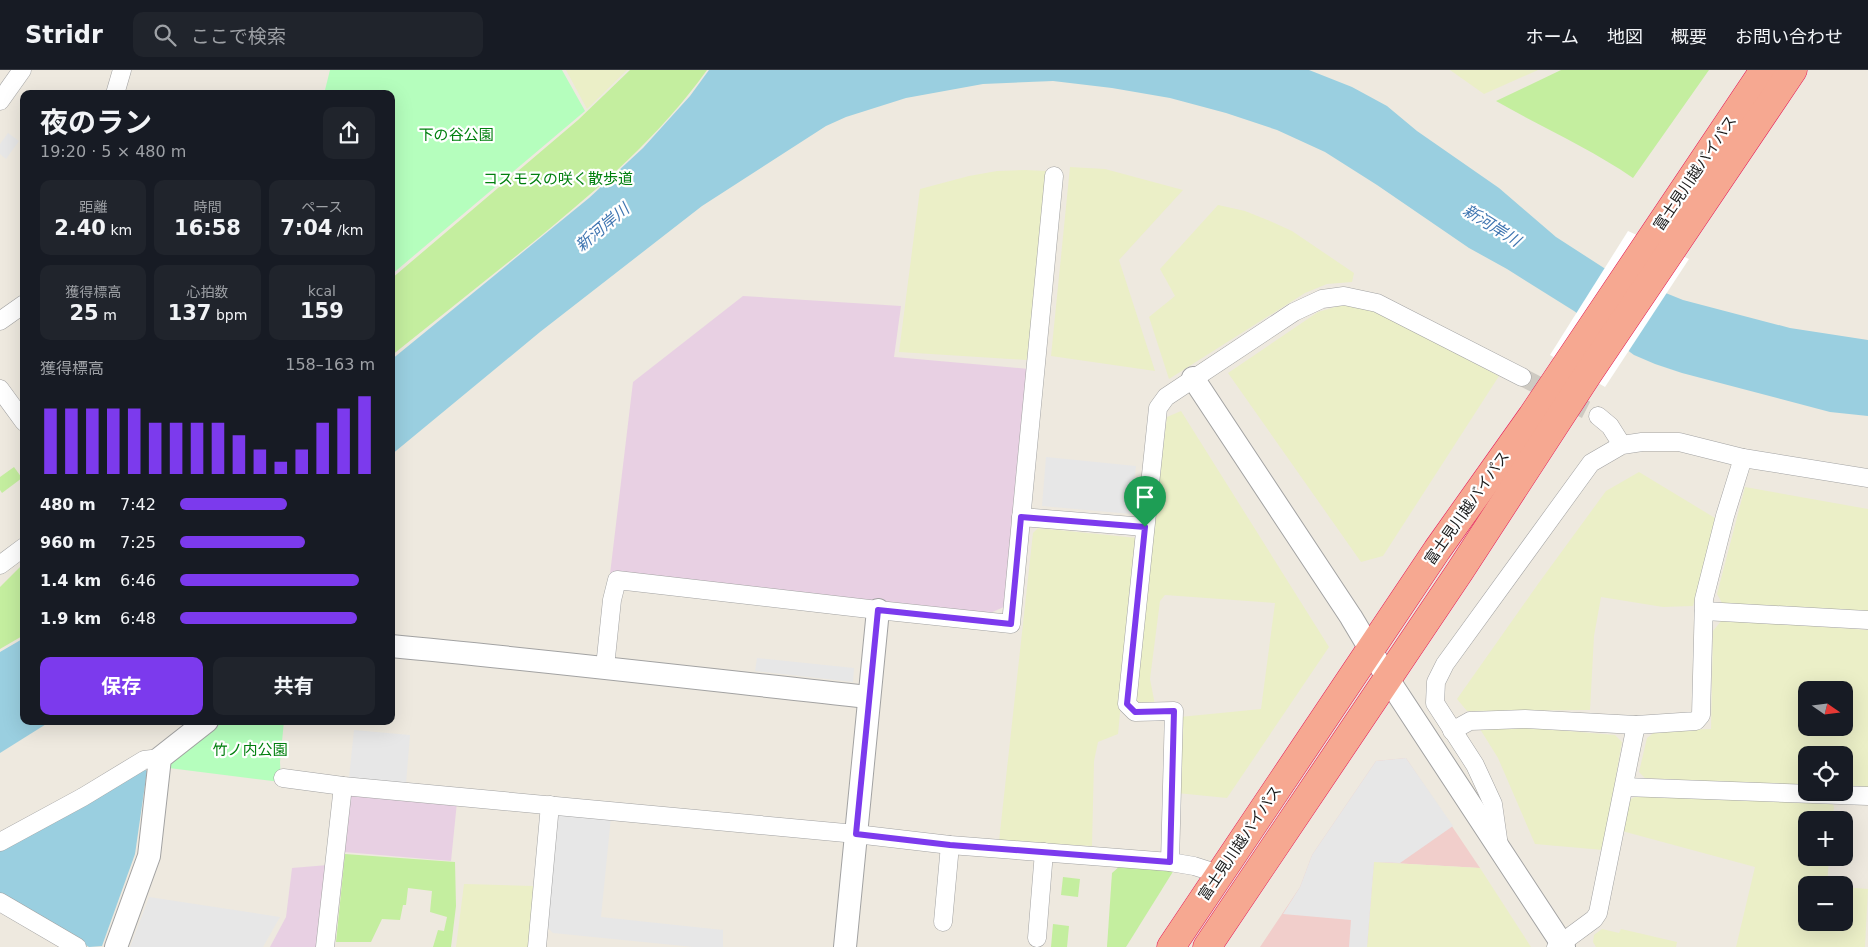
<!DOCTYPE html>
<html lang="ja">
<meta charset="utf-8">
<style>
body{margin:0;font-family:"DejaVu Sans","Noto Sans JP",sans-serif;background:#20242c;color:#f1f3f6;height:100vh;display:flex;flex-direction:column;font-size:19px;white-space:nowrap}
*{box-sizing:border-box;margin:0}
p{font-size:16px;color:#9ea1a6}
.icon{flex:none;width:28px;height:28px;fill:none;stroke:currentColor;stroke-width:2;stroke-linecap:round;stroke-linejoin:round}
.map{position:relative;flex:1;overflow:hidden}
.sheet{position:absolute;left:20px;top:20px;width:375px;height:635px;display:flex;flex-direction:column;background:#171b24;border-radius:10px;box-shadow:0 5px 20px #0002}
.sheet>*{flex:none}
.needle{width:32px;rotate:104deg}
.controls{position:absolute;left:1798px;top:611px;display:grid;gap:10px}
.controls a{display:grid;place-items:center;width:55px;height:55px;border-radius:10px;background:#171b24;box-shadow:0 5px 20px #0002;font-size:25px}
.pin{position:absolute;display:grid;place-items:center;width:42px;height:42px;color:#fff;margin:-51px -21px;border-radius:50% 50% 50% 0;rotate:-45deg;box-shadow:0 0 5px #0007}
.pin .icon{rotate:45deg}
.round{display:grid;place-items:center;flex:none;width:52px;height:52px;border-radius:10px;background:#20242c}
.headline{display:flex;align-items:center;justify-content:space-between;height:85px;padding:0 20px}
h1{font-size:28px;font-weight:700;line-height:38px}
.figures{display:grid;grid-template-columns:repeat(3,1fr);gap:8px;height:85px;padding:5px 20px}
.figures div{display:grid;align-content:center;border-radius:10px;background:#20242c;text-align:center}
.figures b{font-size:21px;font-weight:700}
.figures small{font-size:14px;font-weight:400}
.figures p{font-size:14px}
.chart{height:140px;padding:10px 20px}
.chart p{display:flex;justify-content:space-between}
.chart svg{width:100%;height:90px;margin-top:5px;stroke:#7c3aed;stroke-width:6}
.button{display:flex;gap:10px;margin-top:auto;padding:10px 20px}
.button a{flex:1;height:58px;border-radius:10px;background:#7c3aed;color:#fff;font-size:20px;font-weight:700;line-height:58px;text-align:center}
.button a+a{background:#20242c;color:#f1f3f6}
ul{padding:0 20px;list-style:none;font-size:16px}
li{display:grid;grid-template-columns:80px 60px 1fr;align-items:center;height:38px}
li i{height:12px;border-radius:6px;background:#7c3aed}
header{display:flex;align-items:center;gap:30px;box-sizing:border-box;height:70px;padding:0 25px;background:#171b24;border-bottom:1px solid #363941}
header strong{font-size:24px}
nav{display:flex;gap:28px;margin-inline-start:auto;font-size:18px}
.search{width:350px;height:45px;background:#20242c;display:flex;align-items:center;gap:12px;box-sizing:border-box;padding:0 18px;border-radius:10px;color:#9ea1a6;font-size:19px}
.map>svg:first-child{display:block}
</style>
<header>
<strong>Stridr</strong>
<div class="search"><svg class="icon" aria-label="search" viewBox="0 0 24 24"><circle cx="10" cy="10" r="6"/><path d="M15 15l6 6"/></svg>ここで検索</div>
<nav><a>ホーム</a><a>地図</a><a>概要</a><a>お問い合わせ</a></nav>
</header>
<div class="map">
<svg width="1868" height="877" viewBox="0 0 1868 877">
<rect width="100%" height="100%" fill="#eee9df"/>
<path fill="#f1cecb" d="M1406 688 1480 798 1374 792 1367 877H1260L1300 817 1312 785 1376 691Z"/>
<g fill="#e8d0e3">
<path d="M743 226 901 236 894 287 1029 299 1004 537 990 543 610 504 633 312Z"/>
<path d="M350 723 457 732 451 791 344 782Z"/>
<path d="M328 795 319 877H270L286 847 292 798Z"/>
</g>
<g fill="#ebefc7" fill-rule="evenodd">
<path d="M566 0H627L587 39Z"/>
<path d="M1450 0H1538L1484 24Z"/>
<path d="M1070 97 1105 99 1183 120 1119 190 1155 301 1051 286Z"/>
<path d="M1025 100 1047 101 1027 290 899 282 920 119 969 106 997 101Z"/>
<path d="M1218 135 1245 141 1270 151 1292 161 1354 203 1352 212 1327 214 1305 223 1169 309 1149 247 1175 226 1160 199Z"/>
<path d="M1342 235 1371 239 1499 306 1383 486 1361 492 1228 303 1318 242Z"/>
<path d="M1181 341 1329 577 1227 728 1177 723 1180 647 1261 639 1275 533 1165 525 1160 531 1150 609 1155 635 1139 633 1135 629 1152 466 1167 347Z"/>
<path d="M1639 402 1715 448 1693 536 1663 537 1601 527 1594 566 1590 640 1467 641 1457 629 1538 514 1606 421Z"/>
<path d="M1745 417 1868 439V541L1722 533 1717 524Z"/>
<path d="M1038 458 1137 468 1118 664 1098 672 1094 691 1092 776 999 771 1033 463Z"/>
<path d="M1722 550 1868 560V719L1844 718V685H1806V716L1645 708 1639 702 1647 668 1656 661 1711 659 1713 561ZM1806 620H1844V658H1806Z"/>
<path d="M1520 657 1615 665 1622 672 1603 780 1535 774 1498 688 1480 659Z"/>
<path d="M1639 725 1829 731 1834 736 1833 750H1806V788H1829L1827 815H1806V852H1844V817L1868 819 1865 877H1736L1755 797 1622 761 1629 730Z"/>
<path d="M1374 792 1480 798 1531 877H1367Z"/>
<path d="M464 814 533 816 532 851 529 877H456Z"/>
<path d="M1602 859 1619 863 1621 859 1677 872 1676 877H1596L1593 872 1594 865Z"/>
</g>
<g fill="#c4ee9f">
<path d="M630 0H707C660 66 599 118 537 169 489 208 440 247 391 286V209L578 50Z"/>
<path d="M1561 0H1709L1633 108C1590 78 1541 57 1496 31Z"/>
<path d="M14 397 22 408 2 423 0 420V407Z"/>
<path d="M24 493V565L0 579V517Z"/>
<path d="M345 784 455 792 456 836 451 877H433L438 860 444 861 447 847 430 842 432 821 408 818 406 835H403L400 850 382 849 371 872H336Z"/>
<path d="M1120 796 1174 800 1126 877H1107L1112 803Z"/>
<path d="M1063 807 1080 809 1078 827 1061 825Z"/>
<path d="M1053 854 1069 856 1067 877H1051Z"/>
</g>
<g fill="#b5febd">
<path d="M330 0H562L585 41 391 205V24H324Z"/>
<path d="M202 651H284L280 692 281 712 169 698 173 674Z"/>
</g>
<g fill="#e7e7e7">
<path d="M8 63 19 71 6 89 0 84V74Z"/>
<path d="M1046 387 1136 396 1131 444 1042 436Z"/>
<path d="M757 588 854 598 853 612 755 601Z"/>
<path d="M354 660 410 665 406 714 349 708Z"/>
<path d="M1406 688 1453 756 1400 793 1374 792 1367 877H1349L1351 850 1283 844 1300 817 1312 785 1376 691Z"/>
<path d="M560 741 611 747 601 847 723 860V877H693L553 863 544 854 554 745Z"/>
<path d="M149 827 280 847 263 877H130Z"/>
</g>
<g fill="#9acfe0">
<path d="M709 0H1309L1352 17 1387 36 1417 61 1499 118 1556 167 1604 198 1683 230 1790 258 1868 270V346L1830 342 1682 303 1655 294 1634 285 1574 241 1507 199 1469 178 1377 115 1325 82 1277 60 1226 43 1170 28 1112 18 1053 11 983 14 906 28 846 47 826 56 702 136 540 262 391 385V290L589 128 643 78 690 26Z"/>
<path d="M24 568V651H51L0 683V582Z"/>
<path d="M143 698 147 701 135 784 102 876 89 877 0 825V779Z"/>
</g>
<path fill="#fff" d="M1628 161 1689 189 1605 317 1550 285Z"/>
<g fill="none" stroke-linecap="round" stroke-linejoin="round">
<path stroke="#cecac2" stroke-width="18" stroke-dasharray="18 9" stroke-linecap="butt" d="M1522 307 1598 346"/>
<defs>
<g id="minor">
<path d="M115 24 122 0"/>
<path d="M0 31 22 0"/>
<path d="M0 251 24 234"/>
<path d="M0 319 24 352"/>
<path d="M1598 346 1610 356 1622 375"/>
<path d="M1021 447 1145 457"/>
<path d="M0 495 24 477"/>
<path d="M1704 541 1868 550"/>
<path d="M605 597 612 530 617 510 878 540 1011 554 1054 106"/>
<path d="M1452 661 1470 651 1525 649 1636 655 1696 651 1701 645 1704 529 1725 446 1743 388"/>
<path d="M283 708 343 716 856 764 950 775 1170 792 1194 796 1219 804"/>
<path d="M1624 717 1868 726"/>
<path d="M0 772 83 727 144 690 160 688"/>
<path d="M1499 776 1493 734 1475 695 1435 633 1436 612 1445 594 1591 393 1622 375 1642 372H1679L1743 388 1868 408"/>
<path d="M1170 792 1174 641 1135 642 1127 634 1158 338 1166 327 1294 242 1322 229 1344 226 1377 233 1522 307"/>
<path d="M0 832 77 877"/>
<path d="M943 852 950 775"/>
<path d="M1037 868 1044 782"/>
<path d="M325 877 343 716"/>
<path d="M537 877 550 735"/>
<path d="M1556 877 1594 849 1598 843 1636 655"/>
</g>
<g id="tertiary">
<path d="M1193 308 1351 547 1388 609 1564 877"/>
<path d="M391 576C551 591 710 610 869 627"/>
<path d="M116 877 149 786 160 688 207 651"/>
<path d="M845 877 878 540"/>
</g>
<g id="trunk">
<path d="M1171 877 1437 480 1532 346 1764 0"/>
<path d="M1207 877 1460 501 1588 304 1793 0"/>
</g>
</defs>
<use href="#minor" stroke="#a2a2a2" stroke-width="19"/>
<use href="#tertiary" stroke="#a2a2a2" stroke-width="24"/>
<use href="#trunk" stroke="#e41456" stroke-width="29"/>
<use href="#minor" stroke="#fff" stroke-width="18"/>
<use href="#tertiary" stroke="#fff" stroke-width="22"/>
<use href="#trunk" stroke="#f6a891" stroke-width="28"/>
</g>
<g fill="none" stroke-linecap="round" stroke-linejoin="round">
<defs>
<path id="route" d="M1021 447 1145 457 1127 634 1135 642 1174 641 1170 792 950 775 856 764 878 540 1011 554Z"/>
</defs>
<use href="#route" stroke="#fff" stroke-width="10"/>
<use href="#route" stroke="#7c3aed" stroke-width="6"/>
</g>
<g text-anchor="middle" stroke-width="4.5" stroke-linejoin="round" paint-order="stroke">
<g font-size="15" fill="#02800f" stroke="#fff">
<text x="456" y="70">下の谷公園</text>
<text x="558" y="114">コスモスの咲く散歩道</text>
<text x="250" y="685">竹ノ内公園</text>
</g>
<g font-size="15" fill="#1b1b1b" stroke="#fff">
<text transform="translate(1695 103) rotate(-56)" y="5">富士見川越バイパス</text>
<text transform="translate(1467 438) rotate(-55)" y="5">富士見川越バイパス</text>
<text transform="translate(1240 773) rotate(-56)" y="5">富士見川越バイパス</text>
</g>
<g font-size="16" font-style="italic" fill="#4076b1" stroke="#fff">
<text transform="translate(1492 155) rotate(32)" y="6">新河岸川</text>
<text transform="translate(602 157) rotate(-40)" y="6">新河岸川</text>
</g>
</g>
</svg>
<div class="controls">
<a><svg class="needle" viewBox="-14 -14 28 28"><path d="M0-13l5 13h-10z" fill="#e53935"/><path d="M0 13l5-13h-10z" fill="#9ea1a6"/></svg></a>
<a><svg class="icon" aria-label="locate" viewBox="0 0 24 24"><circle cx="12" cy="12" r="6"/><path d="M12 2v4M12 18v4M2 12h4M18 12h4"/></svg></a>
<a>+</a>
<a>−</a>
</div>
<div class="pin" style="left:1145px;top:457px;background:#1e9e55"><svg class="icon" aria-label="arrive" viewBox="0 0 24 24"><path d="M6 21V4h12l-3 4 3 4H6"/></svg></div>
<section class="sheet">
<div class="headline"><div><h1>夜のラン</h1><p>19:20 · 5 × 480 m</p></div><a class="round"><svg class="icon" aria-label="share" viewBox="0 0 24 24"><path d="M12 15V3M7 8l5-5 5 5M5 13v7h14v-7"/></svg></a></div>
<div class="figures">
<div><p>距離</p><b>2.40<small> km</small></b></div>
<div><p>時間</p><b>16:58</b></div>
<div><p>ペース</p><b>7:04<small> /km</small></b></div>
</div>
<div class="figures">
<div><p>獲得標高</p><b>25<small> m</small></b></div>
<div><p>心拍数</p><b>137<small> bpm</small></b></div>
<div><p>kcal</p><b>159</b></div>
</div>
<div class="chart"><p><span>獲得標高</span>158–163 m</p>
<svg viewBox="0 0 160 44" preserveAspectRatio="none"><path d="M5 44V12M15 44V12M25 44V12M35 44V12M45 44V12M55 44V19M65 44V19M75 44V19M85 44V19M95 44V25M105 44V32M115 44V38M125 44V32M135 44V19M145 44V12M155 44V6"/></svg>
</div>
<ul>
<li><b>480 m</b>7:42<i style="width:55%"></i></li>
<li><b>960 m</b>7:25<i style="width:64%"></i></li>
<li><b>1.4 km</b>6:46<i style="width:92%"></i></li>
<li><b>1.9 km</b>6:48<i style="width:91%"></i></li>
</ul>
<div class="button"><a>保存</a><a>共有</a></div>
</section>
</div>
